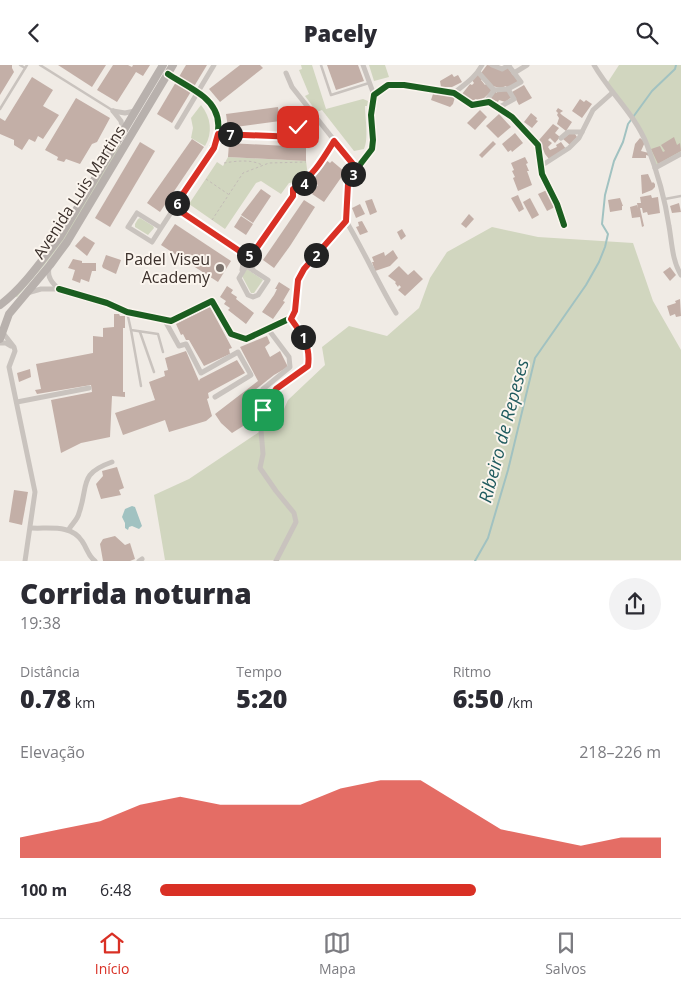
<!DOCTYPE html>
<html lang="pt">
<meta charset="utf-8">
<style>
body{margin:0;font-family:"Open Sans",sans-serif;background:#f2f2f3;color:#2b2b33;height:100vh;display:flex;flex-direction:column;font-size:19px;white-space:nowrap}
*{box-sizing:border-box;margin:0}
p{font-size:16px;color:#7c7c81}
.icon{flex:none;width:28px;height:28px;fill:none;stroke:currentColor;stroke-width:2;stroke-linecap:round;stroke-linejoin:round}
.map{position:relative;height:496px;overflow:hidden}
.details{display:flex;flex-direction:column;background:#fff;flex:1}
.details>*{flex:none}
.pin{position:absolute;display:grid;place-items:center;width:42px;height:42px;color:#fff;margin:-21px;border-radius:10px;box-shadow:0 2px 8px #0006}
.km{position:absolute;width:25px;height:25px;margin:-12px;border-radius:50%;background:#222;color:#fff;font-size:14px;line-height:25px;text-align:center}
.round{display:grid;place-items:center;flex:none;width:52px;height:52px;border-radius:26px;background:#f2f2f3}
.overview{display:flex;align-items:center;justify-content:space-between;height:85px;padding:0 20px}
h1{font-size:28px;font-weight:800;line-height:38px}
.metrics{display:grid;grid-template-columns:repeat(3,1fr);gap:8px;height:85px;padding:5px 20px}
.metrics div{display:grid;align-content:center}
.metrics b{font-size:25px;font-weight:800}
.metrics small{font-size:14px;font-weight:400}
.metrics p{font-size:14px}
.chart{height:140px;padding:10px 20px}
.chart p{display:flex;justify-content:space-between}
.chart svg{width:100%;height:90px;margin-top:5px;fill:#d93025;opacity:.7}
ul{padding:0 20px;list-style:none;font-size:16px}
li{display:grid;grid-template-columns:80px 60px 1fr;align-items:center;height:38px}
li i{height:12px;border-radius:6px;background:#d93025}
header{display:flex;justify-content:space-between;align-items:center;height:65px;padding:0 20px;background:#fff;font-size:22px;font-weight:800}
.tabs{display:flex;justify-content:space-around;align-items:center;height:70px;border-top:1px solid #e1e1e2;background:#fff;font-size:14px;color:#7c7c81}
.tabs a{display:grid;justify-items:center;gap:2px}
.tabs .on{color:#d93025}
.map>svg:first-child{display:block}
</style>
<header><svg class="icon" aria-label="back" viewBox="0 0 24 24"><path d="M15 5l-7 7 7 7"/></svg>Pacely<svg class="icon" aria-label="search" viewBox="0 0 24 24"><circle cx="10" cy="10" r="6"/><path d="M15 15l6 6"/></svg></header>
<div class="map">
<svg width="681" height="496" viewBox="0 0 681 496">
<rect width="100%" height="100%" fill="#f0ebe5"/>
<g fill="#d1d6bf">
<path d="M301 0H312L326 44 363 34 368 36 367 41H365C365 53 369 74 364 84L354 86 322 45 317 47 305 31 309 29 299 5 302 4Z"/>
<path d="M369 0H385L389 12 374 16Z"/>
<path d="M619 0H681V89L655 103 642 67 606 20Z"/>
<path d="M201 40C211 52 213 68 205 81L191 73 193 63 191 53Z"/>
<path d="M120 79 121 80 66 172 46 198 17 232 15 231 64 171Z"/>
<path d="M228 92 306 96 308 112 299 120 295 117 289 118 281 129 261 116 256 118 225 164 189 139 217 97 223 101Z"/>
<path d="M140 153 153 161 154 163 148 170 135 162V159L138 154Z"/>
<path d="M492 162 538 172 633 178 653 236 681 285V495H165L154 430 189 414 280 353 288 335 325 300 322 282 349 261 387 271 419 243 430 213 447 187Z"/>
<path d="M247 204 263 215 254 228H251L242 211Z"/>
</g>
<path fill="#a1c2c1" d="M132 441 135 442 142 461 139 464 132 461 129 462 128 465 125 463V458L122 452 125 444Z"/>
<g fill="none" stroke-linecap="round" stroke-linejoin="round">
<path stroke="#a1c2c1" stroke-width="2" d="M475 496 488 473 508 405 535 293 586 220 599 197 605 182 608 169 602 159 605 130 614 96 623 77 628 59 652 26 675 4 676 0"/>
</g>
<g fill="#c3afa7">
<path d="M0 0H12V3L14 7 0 30Z"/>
<path d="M58 0H106L92 22Z"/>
<path d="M113 0H128L132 2 133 0H150L143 11 136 7 117 37 97 25Z"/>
<path d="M186 0H207L172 58 157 49Z"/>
<path d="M240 0H260L263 3 220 37 209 24Z"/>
<path d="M327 0H358L364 16 336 25Z"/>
<path d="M487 0 508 3 513 10 516 9 520 17 507 23 506 21 501 23 492 21 481 8Z"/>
<path d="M452 9 454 12 458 10 462 17 452 22H441L440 16Z"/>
<path d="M478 9 483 13 481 15 485 20 487 18 493 25 484 33 478 36 476 34 470 37 462 29 470 19 472 20 474 18 472 15Z"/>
<path d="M32 12 53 25 43 41 59 50 43 74 38 71 35 77 29 74 22 85 14 80V75L0 69V53L5 56Z"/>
<path d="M524 20 532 33 519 40 512 27Z"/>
<path d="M497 25 508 26 512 32 505 37 499 35 498 37 490 34 495 26 497 28Z"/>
<path d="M438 27 455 32 453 39 450 42 431 35 433 29 437 30Z"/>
<path d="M76 33 110 53 97 77 92 79 80 99 66 94 64 97 57 95 58 92 45 85Z"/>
<path d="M580 34 584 37 586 35 592 39 582 53 572 46Z"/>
<path d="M278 42 280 56 228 63 226 49Z"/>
<path d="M558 43 563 46 560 48 562 50 572 57 566 66 557 59 559 53 557 50 558 48 556 46Z"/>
<path d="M480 45 487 52 475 65 467 58Z"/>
<path d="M531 48 537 53 536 55 538 56 532 63 524 57Z"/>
<path d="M499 49 511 62 498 73 486 61Z"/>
<path d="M553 59 559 63 555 68 560 72 555 78 550 73 548 75 552 78 548 82 550 85 557 82 556 80 561 77 566 84 549 94 545 89 539 75Z"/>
<path d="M515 68 523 78 512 87 511 85 508 87 502 79Z"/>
<path d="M569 69H575L577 72 570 80 563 74Z"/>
<path d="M674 72 677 80 680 78 681 86 658 99 651 84 660 81 663 87 665 86 661 80Z"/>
<path d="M640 73 645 77 641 86 649 88V91L646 90V93H632L635 79Z"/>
<path d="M192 74 204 82 160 147 147 138Z"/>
<path d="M493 76 496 79 482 93 479 90Z"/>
<path d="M140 77 155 86 110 162 95 153Z"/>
<path d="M229 78 306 82V96L228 92Z"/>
<path d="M525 92 528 98 526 99 529 106H527L532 120 518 126 513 113 515 112 512 106 514 105 511 98Z"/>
<path d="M326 95 330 98 332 96 345 107 324 137 312 129 318 120 312 116Z"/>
<path d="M648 109 652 118 653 117 655 119V122L652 125 642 129 641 110Z"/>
<path d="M261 124 271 131 253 158 241 150Z"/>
<path d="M547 125 555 142 547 146 538 129Z"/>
<path d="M518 130 524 144 519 147 511 133Z"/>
<path d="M651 130 652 133 658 132 660 148 648 150 647 147 643 148 642 143H640L644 161 642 162 640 152 632 153 630 142 637 140 638 143 637 138H641L640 132Z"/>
<path d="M530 133 539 150 532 154 523 137Z"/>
<path d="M620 133 623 141H622V145L610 147 608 135Z"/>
<path d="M372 134 377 147 370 150 365 136Z"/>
<path d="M304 135 315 142 290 181 274 203 263 195Z"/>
<path d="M679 138 681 147 672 148 670 141Z"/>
<path d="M360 139 365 149 356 153 352 143Z"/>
<path d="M469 149 474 154 466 163 461 159Z"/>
<path d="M241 151 253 159 246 170 234 162Z"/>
<path d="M362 156 368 167 360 170 356 162 359 161 358 157Z"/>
<path d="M175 159 231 196 218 217 161 180Z"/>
<path d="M402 164 406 171 401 175 397 167Z"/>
<path d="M84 171 95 178 87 191 75 181Z"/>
<path d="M393 185 398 193 390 201 375 206 372 197H374L372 192 384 187 385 191Z"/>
<path d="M106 190 121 195 116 209 103 203 102 201Z"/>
<path d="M73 194 82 196V198H96V206H92L89 217 81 214 80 218 72 215 75 205 68 203Z"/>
<path d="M399 201 408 210 414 205 423 214 405 231 398 225 401 222 399 220 398 222 395 218 396 217 388 211Z"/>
<path d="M670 202 676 210 670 216 663 207Z"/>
<path d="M279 217 290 224 283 236 285 237 273 254 262 247 274 230 277 224H275Z"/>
<path d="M227 221 233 225 231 228 237 232 236 234 254 248 246 259 228 245 230 243 224 239 226 236 220 232Z"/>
<path d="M680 234 681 251 676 252 675 249 670 251 667 241 676 238 675 236Z"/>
<path d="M210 242 232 283 229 284 230 289 204 301 189 275H186L183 269 181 270 176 259Z"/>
<path d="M114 249H119L120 251H125V263H123V327H125V332L112 331 110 372 81 378 61 388 51 335 92 327 91 320 37 329 35 325 41 324 36 299 93 288V271L103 272V263L114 262Z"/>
<path d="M267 271 270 278 265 282 270 292 280 286 288 302 274 310 251 328 257 336 242 349 248 358 232 368 221 358 215 349 258 316 240 282Z"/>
<path d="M186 286 199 316 200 314 237 295 245 308 208 328 209 333 207 334 212 351 206 356 169 367 165 355 123 370 115 348 155 335 149 317 165 311 164 306 168 305 165 293Z"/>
<path d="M30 304 31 312 19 317 17 308Z"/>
<path d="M117 402 124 423 119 425 121 430 101 434 96 419 103 411 102 406Z"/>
<path d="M14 425 28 427 22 460 9 457Z"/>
<path d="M115 471 125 480 130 478 135 494 130 496H103L100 479 103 474Z"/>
</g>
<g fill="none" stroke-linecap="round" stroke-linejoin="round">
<path stroke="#ccc6c0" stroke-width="5" stroke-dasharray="5 2.5" stroke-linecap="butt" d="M177 15 192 24"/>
<g stroke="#c2bbb6" stroke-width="1" stroke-dasharray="2.5 2.5" stroke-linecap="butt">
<path d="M224 98C236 96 251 94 262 100"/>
<path d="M206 114 228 129"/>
<path d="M298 121 312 109 332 80"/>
<path d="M212 155 243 108 269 98 306 97"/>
</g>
<g stroke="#c9c3be" stroke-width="2.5">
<path d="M20 0 25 3"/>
<path d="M40 0 112 45"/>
<path d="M321 0 331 30 369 18"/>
<path d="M0 44 27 0"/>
<path d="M665 134 681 131"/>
<path d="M127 247 131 265 158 269 163 287"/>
<path d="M131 265 141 321"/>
<path d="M140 267 154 307"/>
</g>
<g stroke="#c9c3be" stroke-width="5">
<path d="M363 0 374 30"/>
<path d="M492 0 502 4 509 0"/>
<path d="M594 0C610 28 635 49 647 80 657 106 665 134 669 161 672 178 672 195 681 210"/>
<path d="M478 7 494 25 485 38"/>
<path d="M286 8 292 22 357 104"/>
<path d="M514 8 527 0"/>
<path d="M168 9 177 15"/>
<path d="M192 24C216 40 223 56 214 83L174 143 241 187C248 190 251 190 256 184L293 131V124"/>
<path d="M508 24 521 17 509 1"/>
<path d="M494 25 508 24 514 34 498 43"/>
<path d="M454 28C465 19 476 12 482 0"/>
<path d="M113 46 121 56 123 67"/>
<path d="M113 46 125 48 135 46"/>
<path d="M177 62 214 0"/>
<path d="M218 69 304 73 308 71C310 65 311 60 304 56L299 58V72"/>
<path d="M561 73 568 67H582"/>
<path d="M541 101 569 83 579 73 593 45 612 28"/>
<path d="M655 103 681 89"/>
<path d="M346 156C364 186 378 218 396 248"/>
<path d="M161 163 152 177 128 162 137 148 161 163 174 143"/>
<path d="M241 187 244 192 242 205"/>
<path d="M253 188 251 198 253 205"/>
<path d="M248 202 268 215 258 230 253 232 248 230 239 213 245 203Z"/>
<path d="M59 224 107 238 127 247 171 256 212 236 231 269 246 274 291 253 295 246 298 215 304 204 346 156 348 119 352 110 372 84 373 75 371 50 374 30 388 20H404L454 28 472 40 489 37 512 52 538 80 542 109 557 139 564 160"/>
<path d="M27 228 41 224H59C52 218 47 212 49 203"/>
<path d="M164 254 179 281 186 279 201 308 238 287 251 310 215 332"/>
<path d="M3 268 14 282 15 286 9 302 35 427 25 496"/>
<path d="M0 278H6L11 281"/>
<path d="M17 337 89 323"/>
<path d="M246 350 256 341 263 324 290 302 289 292 268 264"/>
<path d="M31 463C49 464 71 459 82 476 87 483 88 491 95 496"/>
<path d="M69 464C72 459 78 454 79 448 89 420 78 409 112 397"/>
<path d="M139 496 142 494"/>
<path d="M276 496 296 457 294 448 276 426 260 403 263 389 261 365 263 345 276 323 308 301C311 281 302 269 291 253"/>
</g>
<g stroke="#b8b1ad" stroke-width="8">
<path d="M0 240C24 222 42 195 60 172L163 0"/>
<path d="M0 274 9 249 50 200 67 177 173 0"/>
</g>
<defs>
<g id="cycleway">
<path d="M168 9C180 17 193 23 204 32 232 56 213 84 198 107 190 119 182 131 174 143L241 187C248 190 251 190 256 184L293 131V124"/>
<path d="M59 224 107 238 127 247 171 256 212 236 231 269 246 274 291 253 295 246 298 215 304 204 346 156 348 119 352 110 372 84 373 75 371 50 374 30 388 20H404L454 28 472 40 489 37 512 52 538 80 542 109 557 139 564 160"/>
</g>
</defs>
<use href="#cycleway" stroke="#fbf5ee" stroke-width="9"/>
<use href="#cycleway" stroke="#1b5e20" stroke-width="6"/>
</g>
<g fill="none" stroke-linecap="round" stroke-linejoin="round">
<defs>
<path id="route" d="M263 345 276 324 308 301C311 281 302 269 291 254L295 246 298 215 304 204 346 156 348 119 357 104 334 76C323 94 312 113 293 124V131L256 184C251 190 248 190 241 187L174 142 214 83 218 69 298 72V62"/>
</defs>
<use href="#route" stroke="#fff" stroke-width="10"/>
<use href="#route" stroke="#d93025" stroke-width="6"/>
</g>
<circle fill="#7a716c" stroke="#fbf5ee" stroke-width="2" cx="220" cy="203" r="5"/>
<g text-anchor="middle" stroke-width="4" stroke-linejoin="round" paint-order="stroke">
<g font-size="16" fill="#3b302b" stroke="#fbf5ee">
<text transform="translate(79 127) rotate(-57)" y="6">Avenida Luis Martins</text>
</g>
<g font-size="16" fill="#3b302b" stroke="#fbf5ee" text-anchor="end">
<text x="210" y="200">Padel Viseu<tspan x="210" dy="18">Academy</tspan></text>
</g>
<g font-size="18" font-style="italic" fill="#1f5a5e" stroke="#fbf5ee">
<text transform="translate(504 366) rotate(-75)" y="6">Ribeiro de Repeses</text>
</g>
</g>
</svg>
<div class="pin" style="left:263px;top:345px;background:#1e9e55"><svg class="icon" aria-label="arrive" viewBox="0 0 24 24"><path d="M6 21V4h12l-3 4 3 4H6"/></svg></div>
<div class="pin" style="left:298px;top:62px;background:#d93025"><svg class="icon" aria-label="check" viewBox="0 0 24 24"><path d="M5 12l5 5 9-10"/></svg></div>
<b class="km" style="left:303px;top:272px">1</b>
<b class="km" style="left:316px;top:190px">2</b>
<b class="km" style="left:353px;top:109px">3</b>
<b class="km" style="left:304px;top:118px">4</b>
<b class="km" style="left:249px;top:190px">5</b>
<b class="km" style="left:177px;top:138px">6</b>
<b class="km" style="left:230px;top:69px">7</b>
</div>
<section class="details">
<div class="overview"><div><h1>Corrida noturna</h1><p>19:38</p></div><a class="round"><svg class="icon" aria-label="share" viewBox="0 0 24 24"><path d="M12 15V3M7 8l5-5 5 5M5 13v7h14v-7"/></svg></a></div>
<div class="metrics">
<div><p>Distância</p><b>0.78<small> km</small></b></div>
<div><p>Tempo</p><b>5:20</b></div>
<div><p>Ritmo</p><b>6:50<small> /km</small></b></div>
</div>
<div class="chart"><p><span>Elevação</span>218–226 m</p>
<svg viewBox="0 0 160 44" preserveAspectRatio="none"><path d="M0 44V34L10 30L20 26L30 18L40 14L50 18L60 18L70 18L80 10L90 6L100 6L110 18L120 30L130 34L140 38L150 34L160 34V44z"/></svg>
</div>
<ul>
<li><b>100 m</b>6:48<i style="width:63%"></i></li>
</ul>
</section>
<nav class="tabs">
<a class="on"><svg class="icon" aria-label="home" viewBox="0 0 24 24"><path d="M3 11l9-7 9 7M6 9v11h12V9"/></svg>Início</a>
<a><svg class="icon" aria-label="map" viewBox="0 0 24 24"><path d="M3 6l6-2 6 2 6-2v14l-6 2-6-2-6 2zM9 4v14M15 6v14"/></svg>Mapa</a>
<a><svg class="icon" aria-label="saved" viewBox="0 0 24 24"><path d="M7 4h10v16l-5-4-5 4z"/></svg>Salvos</a>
</nav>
